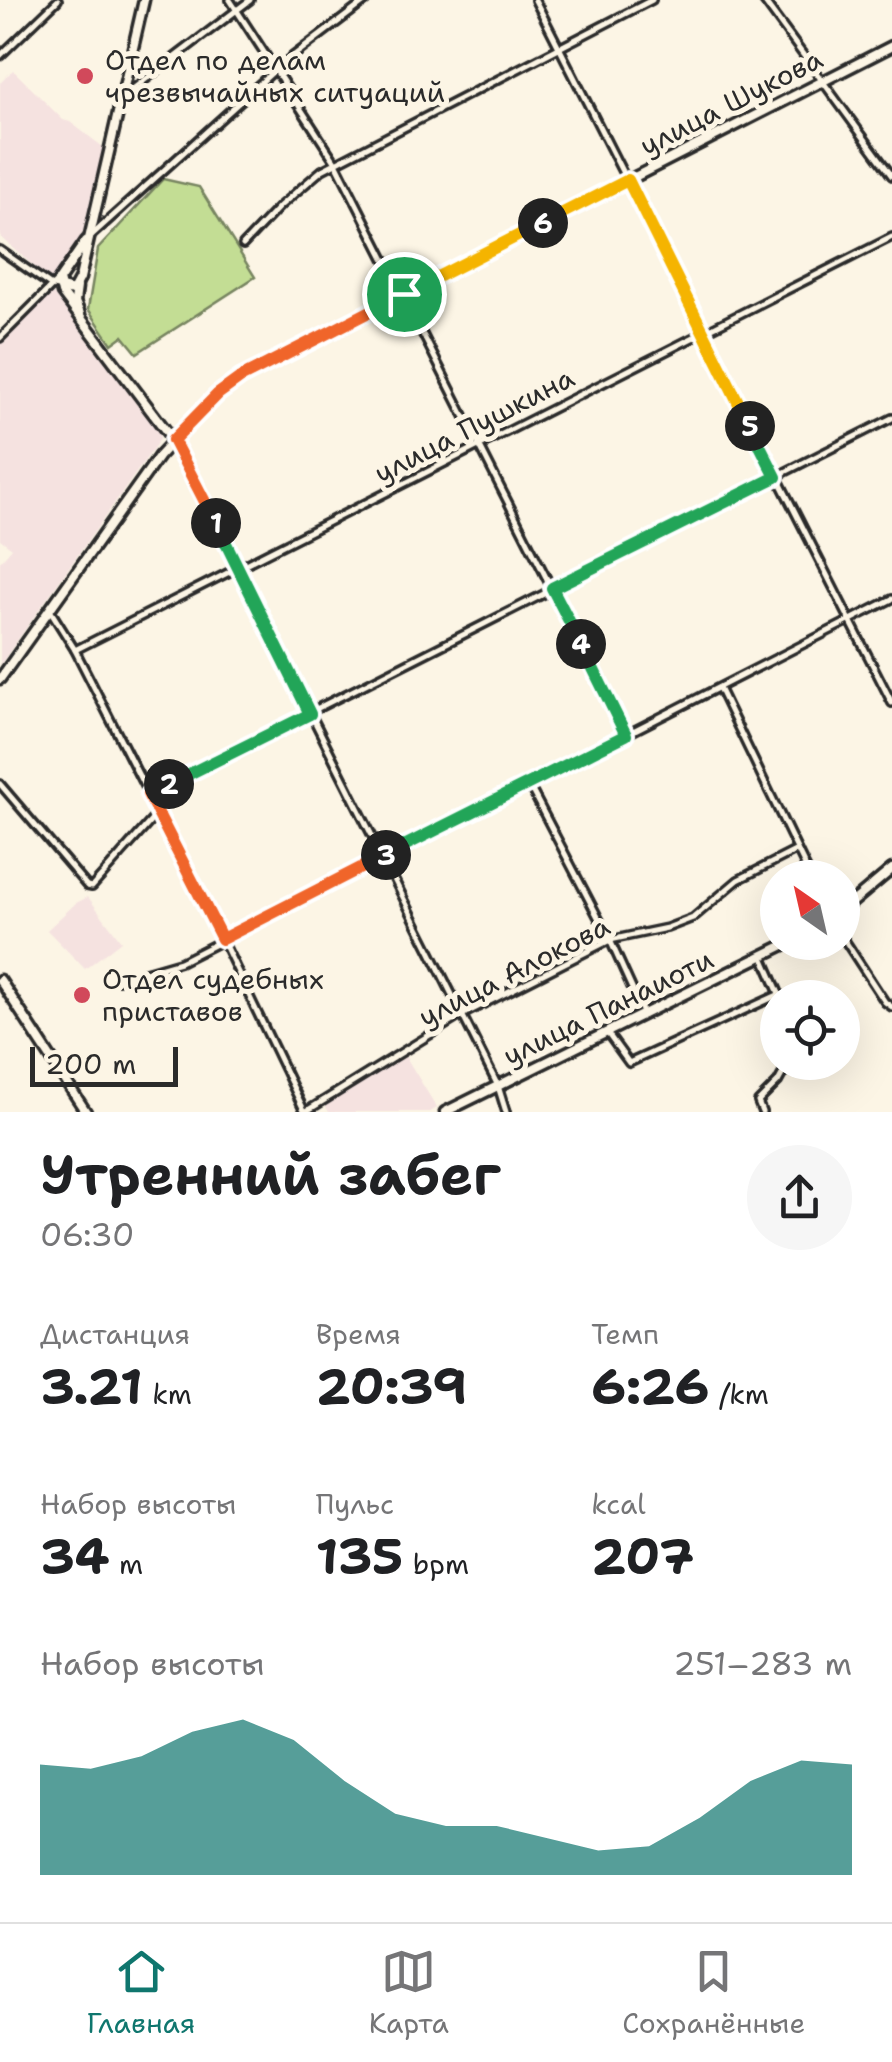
<!DOCTYPE html>
<html lang="ru">
<meta charset="utf-8">
<style>
body{margin:0;font-family:"Shantell Sans",sans-serif;background:#f6f6f6;color:#202124;height:100vh;display:flex;flex-direction:column;font-size:38px;white-space:nowrap}
*{box-sizing:border-box;margin:0}
p{font-size:32px;color:#757577}
.icon{flex:none;width:55px;height:55px;fill:none;stroke:currentColor;stroke-width:2;stroke-linecap:round;stroke-linejoin:round}
.map{position:relative;height:1112px;overflow:hidden}
.sheet{display:flex;flex-direction:column;background:#fff;flex:1}
.sheet>*{flex:none}
.needle{width:65px;rotate:326deg}
.fabs{position:absolute;left:760px;top:860px;display:grid;gap:20px}
.fabs a{display:grid;place-items:center;width:100px;height:100px;border-radius:50%;background:#fff;box-shadow:0 10px 40px #0002;font-size:50px}
.scale{position:absolute;left:30px;bottom:25px;width:148px;box-sizing:border-box;padding-left:10px;border:5px solid #2b2b2b;border-top:0;font-size:28px;line-height:35px;white-space:nowrap;color:#2b2b2b;-webkit-text-stroke:8px #fcf5e5;paint-order:stroke}
.pin{position:absolute;display:grid;place-items:center;width:85px;height:85px;color:#fff;margin:-42px;border:5px solid #fff;border-radius:50%;box-shadow:0 2px 10px #0007}
.km{position:absolute;width:50px;height:50px;margin:-25px;border-radius:50%;background:#222;color:#fff;font-size:28px;line-height:50px;text-align:center}
.round{display:grid;place-items:center;flex:none;width:105px;height:105px;border-radius:52px;background:#f6f6f6}
.head{display:flex;align-items:center;justify-content:space-between;height:170px;padding:0 40px}
h1{font-size:55px;font-weight:700;line-height:75px}
.stats{display:grid;grid-template-columns:repeat(3,1fr);gap:15px;height:170px;padding:10px 40px}
.stats div{display:grid;align-content:center}
.stats b{font-size:50px;font-weight:700}
.stats small{font-size:28px;font-weight:400}
.stats p{font-size:28px}
.chart{height:280px;padding:20px 40px}
.chart p{display:flex;justify-content:space-between}
.chart svg{width:100%;height:180px;margin-top:10px;fill:#0f766e;opacity:.7}
.tabs{display:flex;justify-content:space-around;align-items:center;height:140px;border-top:2px solid #e0e0e0;background:#fff;font-size:28px;color:#757577}
.tabs a{display:grid;justify-items:center;gap:5px}
.tabs .selected{color:#0f766e}
.map>svg:first-child{display:block}
</style>
<div class="map">
<svg width="892" height="1112" viewBox="0 0 892 1112">
<rect width="100%" height="100%" fill="#fcf5e5"/>
<filter id="ink" filterUnits="userSpaceOnUse"><feTurbulence type="fractalNoise" baseFrequency=".01" numOctaves="2"/><feDisplacementMap in="SourceGraphic" scale="20" xChannelSelector="R" yChannelSelector="G"/><feConvolveMatrix kernelMatrix="1 2 1 2 8 2 1 2 1" color-interpolation-filters="sRGB"/></filter>
<g filter="url(#ink)">
<g fill="#f5e2e0">
<path d="M13 70 63 120 70 122 103 147 80 245 56 278 49 280 0 236V83Z"/>
<path d="M52 292 159 430 160 439 0 665V562L12 548 0 539V342Z"/>
<path d="M88 897 121 941 85 969 47 930 76 903Z"/>
<path d="M404 1054 437 1108 430 1112H329L324 1104Z"/>
</g>
<path fill="#c3dd94" stroke="#778460" stroke-width="2.5" d="M163 179 199 187 255 277 137 353 123 336 112 344 88 309 98 249Z"/>
<g fill="none" stroke-linecap="round" stroke-linejoin="round">
<defs>
<g id="street">
<path d="M230 0 336 163 626 735"/>
<path d="M535 0 892 703"/>
<path d="M763 0 892 176"/>
<path d="M0 56 58 0"/>
<path d="M125 95 250 0"/>
<path d="M92 235 276 69 367 0"/>
<path d="M243 245 280 206 322 170 652 0"/>
<path d="M0 250 50 285 61 288"/>
<path d="M0 338 58 280"/>
<path d="M173 440 498 1086 506 1112"/>
<path d="M50 610 75 650 222 939 305 1112"/>
<path d="M75 650 892 237"/>
<path d="M719 688 811 878"/>
<path d="M0 784 87 886 92 887 158 813"/>
<path d="M529 785 610 940 644 1015"/>
<path d="M148 794 892 418"/>
<path d="M842 936 885 1002 892 1007"/>
<path d="M763 957 781 998"/>
<path d="M118 980 180 962 892 599"/>
<path d="M608 1034 629 1063 780 994"/>
<path d="M305 1112 462 1015 610 940 667 928 693 918 738 880 797 850"/>
<path d="M762 1112 758 1102 778 1082 789 1062"/>
</g>
<g id="secondary">
<path d="M86 241 59 280 62 293 173 440"/>
<path d="M77 287 75 302 80 314"/>
<path d="M61 288 73 291 80 278 144 0"/>
<path d="M0 679 159 456 217 394 240 378 892 46"/>
<path d="M842 911 892 869"/>
<path d="M0 980 86 1112"/>
<path d="M445 1112 790 942"/>
</g>
</defs>
<use href="#street" stroke="#2b2b2b" stroke-width="12"/>
<use href="#secondary" stroke="#2b2b2b" stroke-width="15"/>
<use href="#street" stroke="#fcf5e5" stroke-width="5"/>
<use href="#secondary" stroke="#fcf5e5" stroke-width="8"/>
</g>
</g>
<g fill="none" stroke-linecap="round" stroke-linejoin="round" filter="url(#ink)">
<defs>
<path id="split-1" d="M216 523 173 440 218 394 240 378 404 294"/>
<path id="split-2" d="M169 784 310 714 216 523"/>
<path id="split-3" d="M169 784 148 794 222 939 386 855"/>
<path id="split-4" d="M386 855 626 735 581 644"/>
<path id="split-5" d="M581 644 552 588 776 477 750 426"/>
<path id="split-6" d="M543 223 628 180 750 426"/>
<path id="split-7" d="M404 294 543 223"/>
</defs>
<use href="#split-1" stroke="#fff" stroke-width="20"/>
<use href="#split-2" stroke="#fff" stroke-width="20"/>
<use href="#split-3" stroke="#fff" stroke-width="20"/>
<use href="#split-4" stroke="#fff" stroke-width="20"/>
<use href="#split-5" stroke="#fff" stroke-width="20"/>
<use href="#split-6" stroke="#fff" stroke-width="20"/>
<use href="#split-7" stroke="#fff" stroke-width="20"/>
<use href="#split-1" stroke="#f0652b" stroke-width="12"/>
<use href="#split-2" stroke="#22a559" stroke-width="12"/>
<use href="#split-3" stroke="#f0652b" stroke-width="12"/>
<use href="#split-4" stroke="#22a559" stroke-width="12"/>
<use href="#split-5" stroke="#22a559" stroke-width="12"/>
<use href="#split-6" stroke="#f5b400" stroke-width="12"/>
<use href="#split-7" stroke="#f5b400" stroke-width="12"/>
</g>
<g fill="#d1495b" stroke="#fcf5e5" stroke-width="4">
<circle cx="85" cy="76" r="10"/>
<circle cx="82" cy="995" r="10"/>
</g>
<g text-anchor="middle" stroke-width="10" stroke-linejoin="round" paint-order="stroke">
<g font-size="28" fill="#2b2b2b" stroke="#fcf5e5" text-anchor="start">
<text x="105" y="70">Отдел по делам<tspan x="105" dy="32">чрезвычайных ситуаций</tspan></text>
<text x="102" y="989">Отдел судебных<tspan x="102" dy="32">приставов</tspan></text>
</g>
<g font-size="28" fill="#2b2b2b" stroke="#fcf5e5">
<text transform="translate(731 102) rotate(-27)" y="10">улица Шукова</text>
<text transform="translate(474 425) rotate(-27)" y="10">улица Пушкина</text>
<text transform="translate(514 971) rotate(-27)" y="10">улица Алокова</text>
<text transform="translate(608 1007) rotate(-26)" y="10">улица Панаиоти</text>
</g>
</g>
</svg>
<div class="fabs">
<a><svg class="needle" viewBox="-14 -14 28 28"><path d="M0-13l5 13h-10z" fill="#e53935"/><path d="M0 13l5-13h-10z" fill="#757577"/></svg></a>
<a><svg class="icon" aria-label="locate" viewBox="0 0 24 24"><circle cx="12" cy="12" r="6"/><path d="M12 2v4M12 18v4M2 12h4M18 12h4"/></svg></a>
</div>
<div class="scale">200 m</div>
<div class="pin" style="left:404px;top:294px;background:#1e9e55"><svg class="icon" aria-label="arrive" viewBox="0 0 24 24"><path d="M6 21V4h12l-3 4 3 4H6"/></svg></div>
<b class="km" style="left:216px;top:523px">1</b>
<b class="km" style="left:169px;top:784px">2</b>
<b class="km" style="left:386px;top:855px">3</b>
<b class="km" style="left:581px;top:644px">4</b>
<b class="km" style="left:750px;top:426px">5</b>
<b class="km" style="left:543px;top:223px">6</b>
</div>
<section class="sheet">
<div class="head"><div><h1>Утренний забег</h1><p>06:30</p></div><a class="round"><svg class="icon" aria-label="share" viewBox="0 0 24 24"><path d="M12 15V3M7 8l5-5 5 5M5 13v7h14v-7"/></svg></a></div>
<div class="stats">
<div><p>Дистанция</p><b>3.21<small> km</small></b></div>
<div><p>Время</p><b>20:39</b></div>
<div><p>Темп</p><b>6:26<small> /km</small></b></div>
</div>
<div class="stats">
<div><p>Набор высоты</p><b>34<small> m</small></b></div>
<div><p>Пульс</p><b>135<small> bpm</small></b></div>
<div><p>kcal</p><b>207</b></div>
</div>
<div class="chart"><p><span>Набор высоты</span>251–283 m</p>
<svg viewBox="0 0 160 44" preserveAspectRatio="none"><path d="M0 44V17L10 18L20 15L30 9L40 6L50 11L60 21L70 29L80 32L90 32L100 35L110 38L120 37L130 30L140 21L150 16L160 17V44z"/></svg>
</div>
</section>
<nav class="tabs">
<a class="selected"><svg class="icon" aria-label="home" viewBox="0 0 24 24"><path d="M3 11l9-7 9 7M6 9v11h12V9"/></svg>Главная</a>
<a><svg class="icon" aria-label="map" viewBox="0 0 24 24"><path d="M3 6l6-2 6 2 6-2v14l-6 2-6-2-6 2zM9 4v14M15 6v14"/></svg>Карта</a>
<a><svg class="icon" aria-label="saved" viewBox="0 0 24 24"><path d="M7 4h10v16l-5-4-5 4z"/></svg>Сохранённые</a>
</nav>
